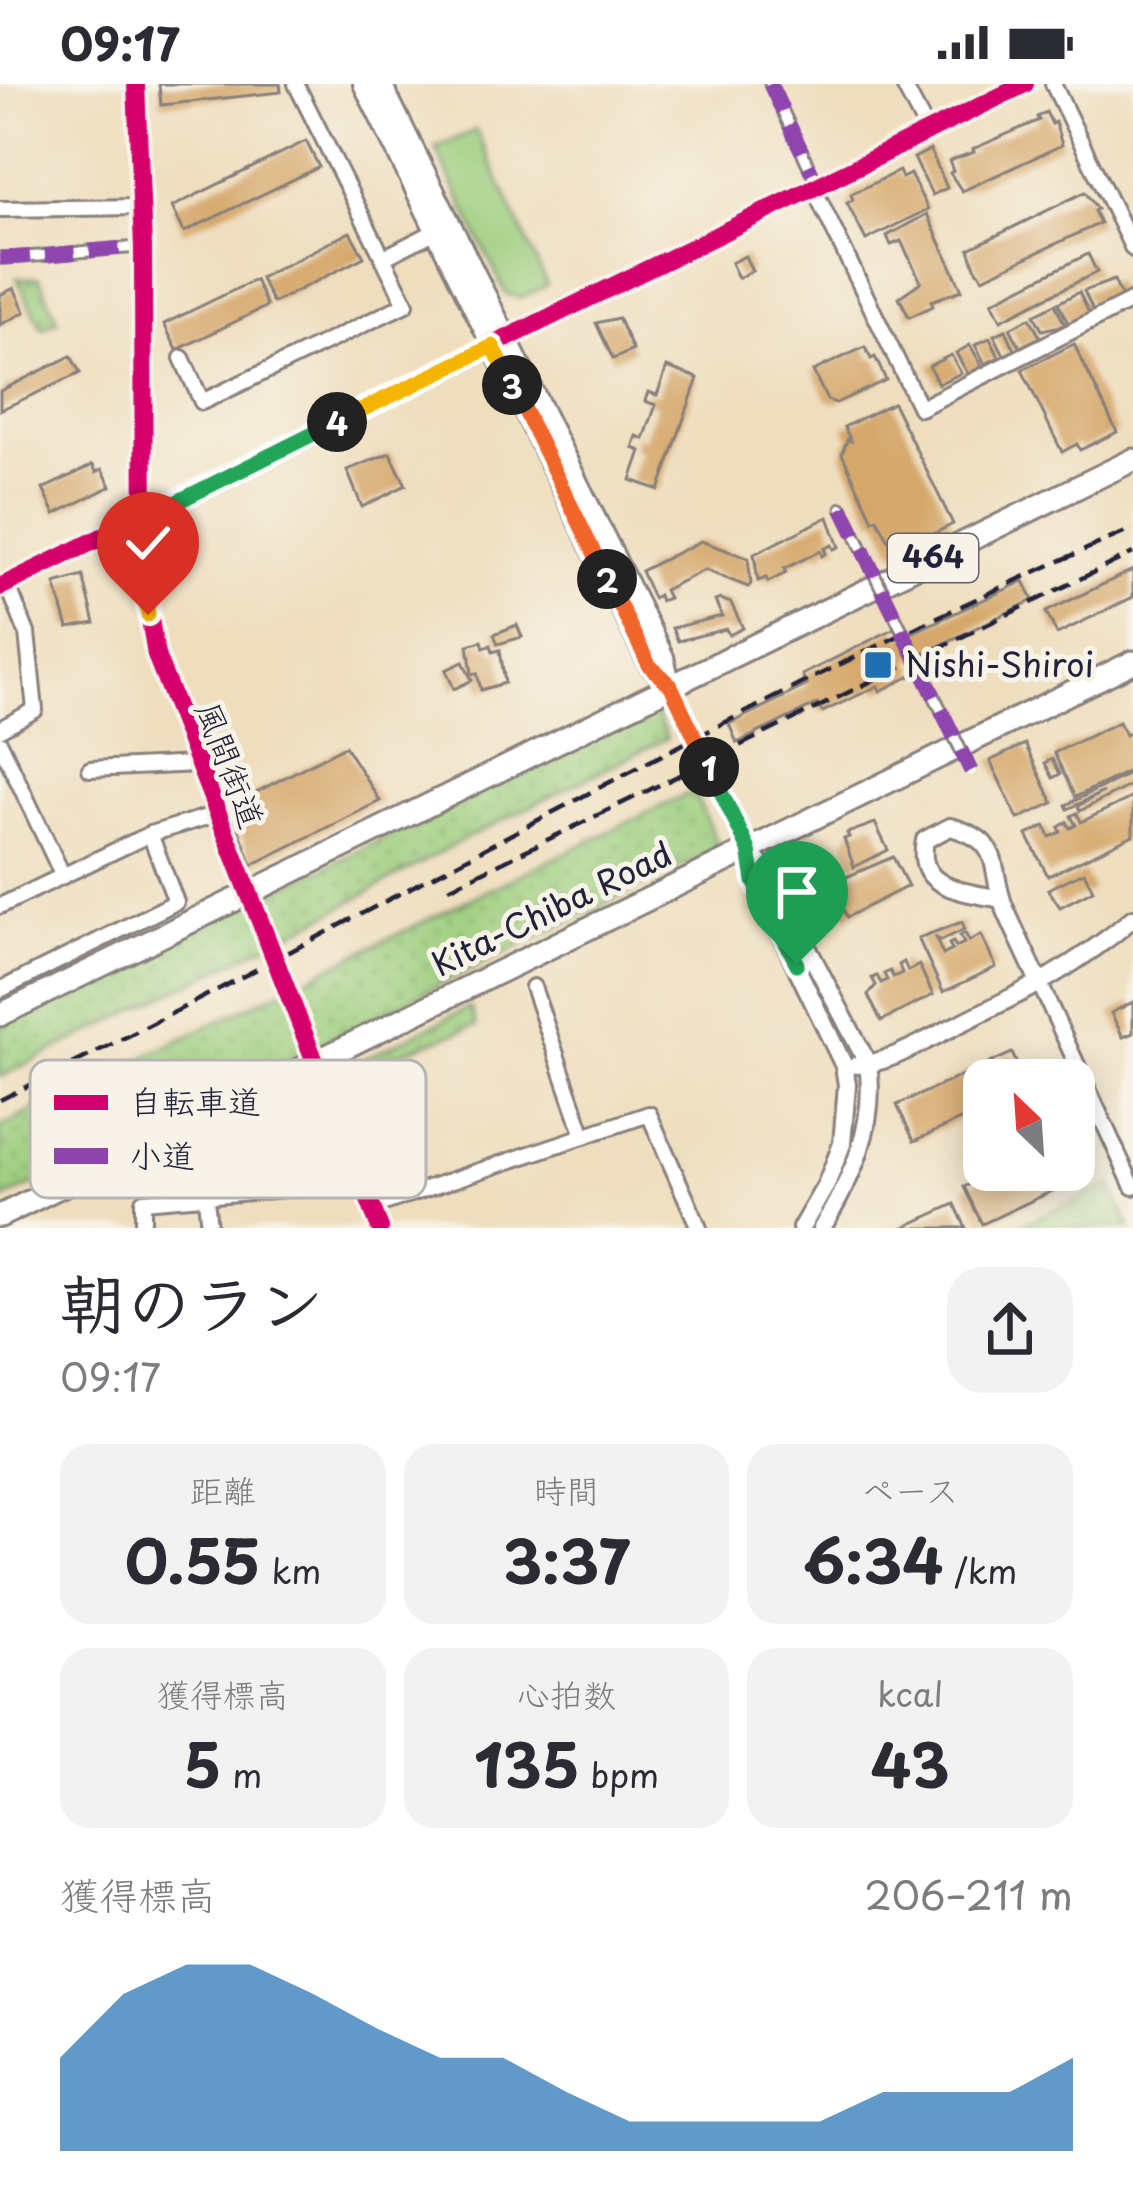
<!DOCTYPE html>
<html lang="ja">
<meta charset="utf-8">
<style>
body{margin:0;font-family:"Playpen Sans","Klee One",sans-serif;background:#f2f2f3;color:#2b2b33;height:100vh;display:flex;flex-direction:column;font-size:45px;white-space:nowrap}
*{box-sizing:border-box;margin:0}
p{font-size:39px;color:#7c7c81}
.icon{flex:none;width:66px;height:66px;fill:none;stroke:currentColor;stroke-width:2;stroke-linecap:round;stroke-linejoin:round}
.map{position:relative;height:1144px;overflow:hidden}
.sheet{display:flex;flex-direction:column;background:#fff;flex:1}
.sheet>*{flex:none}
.needle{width:78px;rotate:335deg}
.tools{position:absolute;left:963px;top:975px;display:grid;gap:24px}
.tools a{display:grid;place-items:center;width:132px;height:132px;border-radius:24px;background:#fff;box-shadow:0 6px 30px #0003;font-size:60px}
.pin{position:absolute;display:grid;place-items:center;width:102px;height:102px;color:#fff;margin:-123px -51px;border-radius:50% 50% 50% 0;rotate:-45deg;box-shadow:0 0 12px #0007}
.pin .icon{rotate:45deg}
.km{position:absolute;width:60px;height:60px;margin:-30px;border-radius:50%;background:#222;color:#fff;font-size:33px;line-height:60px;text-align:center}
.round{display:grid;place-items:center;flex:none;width:126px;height:126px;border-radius:36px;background:#f2f2f3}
.overview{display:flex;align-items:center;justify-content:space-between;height:204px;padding:0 60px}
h1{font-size:66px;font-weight:700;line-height:90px}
.metrics{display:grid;grid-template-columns:repeat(3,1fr);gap:18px;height:204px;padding:12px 60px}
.metrics div{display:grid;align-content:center;border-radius:30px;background:#f2f2f3;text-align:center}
.metrics b{font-size:60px;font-weight:700}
.metrics small{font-size:33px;font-weight:400}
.metrics p{font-size:33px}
.chart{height:336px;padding:24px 60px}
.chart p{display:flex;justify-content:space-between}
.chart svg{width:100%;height:216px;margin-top:12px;fill:#1f6fb2;opacity:.7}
.status{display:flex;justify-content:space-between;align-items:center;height:84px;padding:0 60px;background:#fff;direction:ltr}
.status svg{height:33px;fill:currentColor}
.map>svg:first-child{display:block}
</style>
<div class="status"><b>09:17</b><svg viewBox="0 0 49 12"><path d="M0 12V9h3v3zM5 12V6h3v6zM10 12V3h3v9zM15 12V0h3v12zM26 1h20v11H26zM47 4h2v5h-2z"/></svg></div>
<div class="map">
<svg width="1133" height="1144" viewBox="0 0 1133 1144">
<defs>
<pattern id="grass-dots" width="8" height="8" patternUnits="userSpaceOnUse" patternTransform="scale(3)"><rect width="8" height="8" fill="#9dce7e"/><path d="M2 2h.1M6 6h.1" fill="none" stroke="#87b16e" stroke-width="1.8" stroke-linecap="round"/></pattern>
</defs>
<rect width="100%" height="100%" fill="#f7f3e8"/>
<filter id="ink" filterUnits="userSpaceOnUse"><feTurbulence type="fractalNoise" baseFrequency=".00833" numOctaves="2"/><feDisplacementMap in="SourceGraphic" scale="24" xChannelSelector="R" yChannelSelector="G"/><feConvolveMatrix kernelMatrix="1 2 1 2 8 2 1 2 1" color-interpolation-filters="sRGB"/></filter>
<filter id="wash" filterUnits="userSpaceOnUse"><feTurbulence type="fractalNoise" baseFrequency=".004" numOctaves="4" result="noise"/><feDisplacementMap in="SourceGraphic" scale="48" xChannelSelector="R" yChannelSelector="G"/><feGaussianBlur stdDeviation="2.7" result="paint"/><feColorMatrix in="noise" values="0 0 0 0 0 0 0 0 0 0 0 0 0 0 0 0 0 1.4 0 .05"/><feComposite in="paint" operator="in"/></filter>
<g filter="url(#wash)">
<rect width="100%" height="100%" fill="#efdebe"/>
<g fill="url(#grass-dots)" stroke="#60785c" stroke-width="3">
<path d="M17 194H39L58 236 42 244Z"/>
<path d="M643 627 655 629 667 654 461 757 329 830 0 993V943Z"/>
<path d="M693 707 718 760 715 766 0 1117V1043Z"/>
<path d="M470 923 477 941 334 993 333 990Z"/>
<path d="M1111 1101 1130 1144H1013Z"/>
</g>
<path fill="#9dce7e" stroke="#60785c" stroke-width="3" d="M476 46 547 201 521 214 506 210 435 64Z"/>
<g id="blocks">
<g fill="#d5a76b">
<path d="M159 0H280L281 8 161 21Z"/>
<path d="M1046 28 1052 40 1055 38 1062 61 962 107 950 89 953 87 949 77 974 68 973 65 1039 36 1037 33Z"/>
<path d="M306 57 319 83 184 148 172 123Z"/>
<path d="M930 66 947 104 932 111 914 74Z"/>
<path d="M899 87 902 94 910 90 928 125 866 156 847 119 853 116 851 110Z"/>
<path d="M1085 108 1097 125 1094 127 1100 139 983 194 975 183 969 165Z"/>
<path d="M927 130 962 206 931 217 933 222 909 233 899 213 921 198 901 157 891 161 887 152Z"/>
<path d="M350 148 364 173 273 219 260 194Z"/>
<path d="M1088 170 1097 188 1001 236 992 218Z"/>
<path d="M745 172 752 187 738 194 731 179Z"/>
<path d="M255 196 267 222 177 266 164 240Z"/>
<path d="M1114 196 1122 214 1093 227 1084 207Z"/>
<path d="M14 204 25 228 0 241V211Z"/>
<path d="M1079 208 1089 229 1068 239 1058 219Z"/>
<path d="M1055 220 1065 241 1042 246 1034 231Z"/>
<path d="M618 234 633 266 613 275 596 239Z"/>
<path d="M1030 234 1040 253 1020 263 1010 244Z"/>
<path d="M1006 246 1015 266 1004 271 994 251Z"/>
<path d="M990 254 999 273 985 280 975 261Z"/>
<path d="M1074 260 1117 348 1080 366 1077 360 1062 368 1022 286Z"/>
<path d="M970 261 982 282 968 290 956 269Z"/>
<path d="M865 263 871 275 875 273 886 296 836 319 827 316 813 287Z"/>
<path d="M951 271 961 289 938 300 929 282Z"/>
<path d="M71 272 80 289 0 326V307Z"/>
<path d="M667 283 698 294 659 406 631 396 641 367 633 364 637 352 644 355 656 321 645 317 648 308 657 311Z"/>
<path d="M893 319 953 440 895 469 877 434 873 436 842 370 847 356 851 357 844 343Z"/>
<path d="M390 369 406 401 362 423 347 386Z"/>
<path d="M93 381 96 388 102 385 111 402 55 430 43 405Z"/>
<path d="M828 433 839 463 834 465 832 461 824 465 826 469 822 472 820 467 784 485 786 489 768 498 766 494 758 497 754 470Z"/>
<path d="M701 457 748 474 751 500 748 503 705 486 664 506 668 514 660 517 658 511 653 514 641 487Z"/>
<path d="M1133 486V513L1057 550 1046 528Z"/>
<path d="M83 492 95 539 68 544 55 500Z"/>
<path d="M1024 497 1033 516 910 576 917 589 880 607 878 602 822 628 817 620 737 659 729 640 807 601 802 591 895 544 901 554Z"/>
<path d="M720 515 731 519 743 544 729 551 726 545 678 557 672 544 722 532 715 517Z"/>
<path d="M517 541 522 553 498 560 494 550Z"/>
<path d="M482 557 484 564 491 561 493 568 500 566 505 599 481 606 477 589 472 590 468 561Z"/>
<path d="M463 578 472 596 454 605 446 586Z"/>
<path d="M1119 638 1125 651 1133 647V685L1075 713 1054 669Z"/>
<path d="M1025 660 1053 719 1018 735 990 677Z"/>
<path d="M345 662 380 717 252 781 235 735 254 725 249 712Z"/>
<path d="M1052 675 1060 690 1053 694 1045 679Z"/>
<path d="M1133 688V700L1080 727 1078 722 1103 708 1068 725 1066 721Z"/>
<path d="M1133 713V751L1048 792 1027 751 1045 742 1050 753 1061 748 1059 743 1067 738 1070 744 1076 741 1071 732 1077 729 1081 738Z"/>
<path d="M875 739 888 766 854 783 844 755 849 753 847 749Z"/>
<path d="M893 773 908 802 847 833 830 800Z"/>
<path d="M1084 788 1093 806 1060 823 1048 805Z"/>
<path d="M962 838 965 845 940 857 935 853 943 871 952 866 949 860 953 858 956 863 964 859 960 852 965 849 969 857 981 851 996 883 943 908 918 854Z"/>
<path d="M904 878 908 887 919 881 933 911 881 937 868 911 876 901 872 894 877 892 881 899 887 896 884 890 890 887 893 893 902 889 899 881Z"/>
<path d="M1133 918V949L1123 953 1111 929Z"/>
<path d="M1012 969 1024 996H984V1025L914 1057 897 1021Z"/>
<path d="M1078 1050 1095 1087 982 1140 964 1103 1001 1086H1074V1052Z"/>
<path d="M955 1120 966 1144H902Z"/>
</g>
</g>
</g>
<g filter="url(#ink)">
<use href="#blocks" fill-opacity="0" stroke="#88807c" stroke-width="3"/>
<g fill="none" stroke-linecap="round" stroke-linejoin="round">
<defs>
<g id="pedestrian">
<path d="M770 0 812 89"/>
<path d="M0 174C48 173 94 165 143 163"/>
<path d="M842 424 871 483"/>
</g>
<g id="minor">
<path d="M903 0 928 48"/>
<path d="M1053 0 1133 165"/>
<path d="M814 105 920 324 1133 216"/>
<path d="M0 125 141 123"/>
<path d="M383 174 436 147"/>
<path d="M182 274 202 318 406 220 296 0"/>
<path d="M0 645 35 626 27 549 7 499"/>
<path d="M0 659 63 792"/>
<path d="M90 685 198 680"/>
<path d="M0 822 150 750 217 730"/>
<path d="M1040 900 1133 1103"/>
<path d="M533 903 584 1052"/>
<path d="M0 906 176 818 150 750"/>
<path d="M206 1113 209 1144"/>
<path d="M372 1123 649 1030 699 1144"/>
<path d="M143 1144V1117L297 1104 358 1092"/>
</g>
<g id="tertiary">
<path d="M136 0 143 163 144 499 156 571 244 798"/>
<path d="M0 503 1025 0"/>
<path d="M710 684 749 767 755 797 844 982 847 1001 842 1060 826 1101 801 1144"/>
<path d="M749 767 769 790 868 980C877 1041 852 1094 822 1144"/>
<path d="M1001 815C963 807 915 806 925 756L950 743C1005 757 989 784 1004 822 1015 848 1028 874 1040 900"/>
<path d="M857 981C890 979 922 958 951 944 1016 912 1078 882 1133 834"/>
<path d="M320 990 380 1144"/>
</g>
<g id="secondary">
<path d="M363 0 649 581 671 602"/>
<path d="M382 0 664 573 671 602"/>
</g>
<g id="trunk">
<path d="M0 931 1133 376"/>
<path d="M0 1132 1133 578"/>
</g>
</defs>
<use href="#pedestrian" stroke="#88807c" stroke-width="15"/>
<use href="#minor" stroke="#88807c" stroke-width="20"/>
<use href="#tertiary" stroke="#88807c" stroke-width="22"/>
<use href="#secondary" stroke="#88807c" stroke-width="24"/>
<use href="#trunk" stroke="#88807c" stroke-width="27"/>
<use href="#pedestrian" stroke="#fff" stroke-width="9"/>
<use href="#minor" stroke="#fff" stroke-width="14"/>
<use href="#tertiary" stroke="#fff" stroke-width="16"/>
<use href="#secondary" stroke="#fff" stroke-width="18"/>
<use href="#trunk" stroke="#fff" stroke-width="21"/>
<g stroke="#22223b" stroke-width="4.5" stroke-dasharray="18 9" stroke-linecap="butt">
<path d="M449 804 1133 469"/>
<path d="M0 1016C380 830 743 611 1133 445"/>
</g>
<defs>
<path id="pedestrian-bridge" d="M871 483 971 687"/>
<g id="tertiary-bridge">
<path d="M676 614 710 684"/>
<path d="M244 798 320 990"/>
</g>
</defs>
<use href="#pedestrian-bridge" stroke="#88807c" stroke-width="15" stroke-linecap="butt"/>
<use href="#tertiary-bridge" stroke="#88807c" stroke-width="22" stroke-linecap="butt"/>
<use href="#pedestrian-bridge" stroke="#fff" stroke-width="9"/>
<use href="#tertiary-bridge" stroke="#fff" stroke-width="16"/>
<g stroke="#8e44ad" stroke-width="15" stroke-dasharray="30 15" stroke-linecap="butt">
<path d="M770 0 812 89"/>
<path d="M0 174C48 173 94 165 143 163"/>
<path d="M842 424 971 687"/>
</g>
<defs>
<g id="cycleway">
<path d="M136 0 143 163 144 499 156 571 380 1144"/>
<path d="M0 503 1025 0"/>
</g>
</defs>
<use href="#cycleway" stroke="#f7f3e8" stroke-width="26"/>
<use href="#cycleway" stroke="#d6006c" stroke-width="18"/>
</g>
</g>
<g fill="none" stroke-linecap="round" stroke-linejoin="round" filter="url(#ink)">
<defs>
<path id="split-1" d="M709 683 749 766 754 797 797 880"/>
<path id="split-2" d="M607 495 649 581 671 602 709 683"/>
<path id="split-3" d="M512 301 607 495"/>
<path id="split-4" d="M337 338 493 262 512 301"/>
<path id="split-5" d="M145 434 337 338"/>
<path id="split-6" d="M145 434 144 500 148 531"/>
</defs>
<use href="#split-1" stroke="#fff" stroke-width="24"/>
<use href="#split-2" stroke="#fff" stroke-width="24"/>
<use href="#split-3" stroke="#fff" stroke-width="24"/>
<use href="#split-4" stroke="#fff" stroke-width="24"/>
<use href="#split-5" stroke="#fff" stroke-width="24"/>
<use href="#split-6" stroke="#fff" stroke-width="24"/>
<use href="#split-1" stroke="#22a559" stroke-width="15"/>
<use href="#split-2" stroke="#f0652b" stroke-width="15"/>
<use href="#split-3" stroke="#f0652b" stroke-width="15"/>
<use href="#split-4" stroke="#f5b400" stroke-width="15"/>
<use href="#split-5" stroke="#22a559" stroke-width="15"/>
<use href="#split-6" stroke="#f5b400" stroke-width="15"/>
</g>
<rect fill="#1f6fb2" stroke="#f7f3e8" stroke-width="4.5" x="863" y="566" width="30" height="30" rx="6"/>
<g text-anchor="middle" stroke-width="10" stroke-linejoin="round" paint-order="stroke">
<rect fill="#f7f3e8" stroke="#62616f" stroke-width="3" x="888" y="450" width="90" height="48" rx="9"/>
<g font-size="30" font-weight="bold" fill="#22223b">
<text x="933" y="484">464</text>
</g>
<g font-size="33" fill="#22223b" stroke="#f7f3e8" text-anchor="start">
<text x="905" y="593">Nishi-Shiroi</text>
</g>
<g font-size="33" fill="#22223b" stroke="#f7f3e8">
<text transform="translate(230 681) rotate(69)" y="12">風間街道</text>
<text transform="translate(552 825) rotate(-26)" y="12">Kita-Chiba Road</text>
</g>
</g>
<rect x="30" y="976" width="396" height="138" rx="18" fill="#f7f3e8" stroke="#b7b4b4" stroke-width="3"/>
<rect x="54" y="1011" width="54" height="15" fill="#d6006c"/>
<rect x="54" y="1064" width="54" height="16" fill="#8e44ad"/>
<g font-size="33" fill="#22223b">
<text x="129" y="1030">自転車道</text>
<text x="129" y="1084">小道</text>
</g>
</svg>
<div class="tools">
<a><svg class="needle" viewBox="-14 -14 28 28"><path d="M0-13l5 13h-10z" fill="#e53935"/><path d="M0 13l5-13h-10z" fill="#7c7c81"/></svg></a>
</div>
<div class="pin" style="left:797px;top:880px;background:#1e9e55"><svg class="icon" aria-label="arrive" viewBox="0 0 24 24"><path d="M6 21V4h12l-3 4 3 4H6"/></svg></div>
<div class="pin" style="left:148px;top:531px;background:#d93025"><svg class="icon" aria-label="check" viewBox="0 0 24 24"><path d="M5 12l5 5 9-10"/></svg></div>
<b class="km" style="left:709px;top:683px">1</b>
<b class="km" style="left:607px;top:495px">2</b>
<b class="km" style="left:512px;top:301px">3</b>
<b class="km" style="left:337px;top:338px">4</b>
</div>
<section class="sheet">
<div class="overview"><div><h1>朝のラン</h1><p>09:17</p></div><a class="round"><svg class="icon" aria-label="share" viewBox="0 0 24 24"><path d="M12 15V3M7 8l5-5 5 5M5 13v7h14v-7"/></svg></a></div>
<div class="metrics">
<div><p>距離</p><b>0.55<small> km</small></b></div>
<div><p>時間</p><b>3:37</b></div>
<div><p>ペース</p><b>6:34<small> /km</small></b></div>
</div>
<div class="metrics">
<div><p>獲得標高</p><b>5<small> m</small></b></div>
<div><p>心拍数</p><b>135<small> bpm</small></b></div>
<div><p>kcal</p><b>43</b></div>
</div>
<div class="chart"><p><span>獲得標高</span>206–211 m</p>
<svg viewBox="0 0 160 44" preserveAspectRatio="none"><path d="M0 44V25L10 12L20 6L30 6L40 12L50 19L60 25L70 25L80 32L90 38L100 38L110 38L120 38L130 32L140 32L150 32L160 25V44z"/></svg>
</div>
</section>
